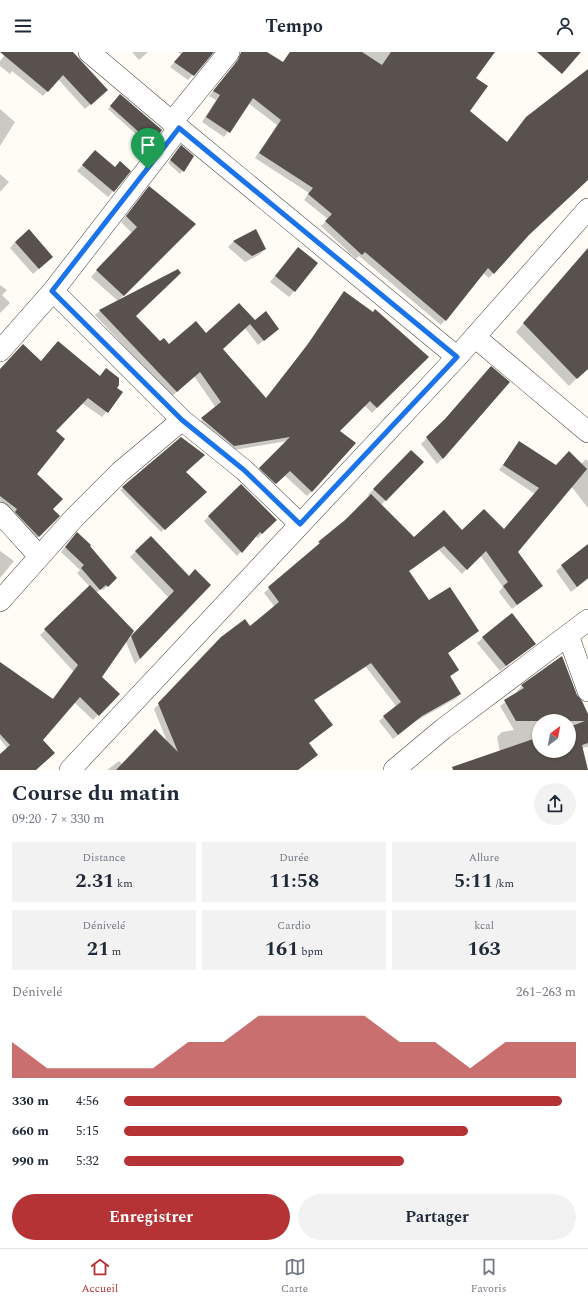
<!DOCTYPE html>
<html lang="fr">
<meta charset="utf-8">
<style>
body{margin:0;font-family:Spectral,serif;background:#f2f2f3;color:#1f2937;height:100vh;display:flex;flex-direction:column;font-size:15px;white-space:nowrap}
*{box-sizing:border-box;margin:0}
p{font-size:13px;color:#747a83}
.icon{flex:none;width:22px;height:22px;fill:none;stroke:currentColor;stroke-width:2;stroke-linecap:round;stroke-linejoin:round}
.map{position:relative;height:718px;overflow:hidden}
.side{display:flex;flex-direction:column;background:#fff;flex:1}
.side>*{flex:none}
.needle{width:26px;rotate:32deg}
.fabs{position:absolute;left:532px;top:662px;display:grid;gap:8px}
.fabs a{display:grid;place-items:center;width:44px;height:44px;border-radius:50%;background:#fff;box-shadow:0 1px 3px #0004;font-size:20px}
.pin{position:absolute;display:grid;place-items:center;width:34px;height:34px;color:#fff;margin:-41px -17px;border-radius:50% 50% 50% 0;rotate:-45deg;box-shadow:0 0 4px #0007}
.pin .icon{rotate:45deg}
.round{display:grid;place-items:center;flex:none;width:42px;height:42px;border-radius:21px;background:#f2f2f3}
.headline{display:flex;align-items:center;justify-content:space-between;height:68px;padding:0 12px}
h1{font-size:22px;font-weight:700;line-height:30px}
.metrics{display:grid;grid-template-columns:repeat(3,1fr);gap:6px;height:68px;padding:4px 12px}
.metrics div{display:grid;align-content:center;border-radius:0px;background:#f2f2f3;text-align:center}
.metrics b{font-size:20px;font-weight:700}
.metrics small{font-size:11px;font-weight:400}
.metrics p{font-size:11px}
.chart{height:112px;padding:8px 12px}
.chart p{display:flex;justify-content:space-between}
.chart svg{width:100%;height:72px;margin-top:4px;fill:#b53335;opacity:.7}
.action{display:flex;gap:8px;margin-top:auto;padding:8px 12px}
.action a{flex:1;height:46px;border-radius:24px;background:#b53335;color:#fff;font-size:16px;font-weight:700;line-height:46px;text-align:center}
.action a+a{background:#f2f2f3;color:#1f2937}
ul{padding:0 12px;list-style:none;font-size:13px}
li{display:grid;grid-template-columns:64px 48px 1fr;align-items:center;height:30px}
li i{height:10px;border-radius:5px;background:#b53335}
header{display:flex;justify-content:space-between;align-items:center;height:52px;padding:0 12px;background:#fff;font-size:18px;font-weight:700}
.dock{display:flex;justify-content:space-around;align-items:center;height:56px;border-top:1px solid #e0e1e3;background:#fff;font-size:11px;color:#747a83}
.dock a{display:grid;justify-items:center;gap:2px}
.dock .selected{color:#b53335}
.map>svg:first-child{display:block}
</style>
<header><svg class="icon" aria-label="menu" viewBox="0 0 24 24"><path d="M4 6h16M4 12h16M4 18h16"/></svg>Tempo<svg class="icon" aria-label="person" viewBox="0 0 24 24"><circle cx="12" cy="8" r="4"/><path d="M4 21q1-7 8-7t8 7"/></svg></header>
<div class="map">
<svg width="588" height="718" viewBox="0 0 588 718">
<rect width="100%" height="100%" fill="#fefcf4"/>
<g fill="#0003" fill-rule="evenodd">
<path d="M7 0H70L101 43 85 57 58 27 43 44 12 19 10 22 0 14V9Z"/>
<path d="M132 0H148L139 8Z"/>
<path d="M178 0H213L188 28 170 15 181 3Z"/>
<path d="M266 0 282 11 290 0H494L475 26 469 60 507 91 588 29V126L525 185 489 226 483 221 441 273 359 204 356 207 321 174 328 167 304 148 309 141 255 106 277 73 248 51 224 85 202 70 216 48 209 44 234 13 236 8 241 3Z"/>
<path d="M120 43 151 91 148 93 108 57Z"/>
<path d="M0 57 15 70 0 94Z"/>
<path d="M178 97 193 104 180 122 168 111Z"/>
<path d="M90 105 115 116 130 119 108 145 77 119Z"/>
<path d="M0 122 9 130 0 140Z"/>
<path d="M144 141 194 173 118 249 160 291 169 293 255 269 273 281 258 293 245 276 222 297 266 347 299 304 344 240 427 305 372 361 364 353 338 379 312 439 307 444 284 423 270 436 255 421 287 389 229 399 197 372 216 356 194 324 171 345 95 263 100 259 118 249 91 225 132 181 121 170Z"/>
<path d="M255 179 265 197 259 203 245 210 228 195 233 190Z"/>
<path d="M15 190 46 210 33 222 10 196Z"/>
<path d="M588 196V315L569 334 516 280Z"/>
<path d="M293 202 294 239 289 245 270 230Z"/>
<path d="M0 233 7 238 2 243 10 251 0 261Z"/>
<path d="M41 310 99 325 122 341 102 365 82 351 54 379 36 422 52 457 40 483 34 489 0 456V318Z"/>
<path d="M491 315 443 406 437 412 421 392 440 373Z"/>
<path d="M519 391 556 414 581 412 586 407 588 410V456L571 434 517 499 537 538 512 557 499 540 503 535 480 503 462 522 439 498 408 520 429 550 478 579 448 601 458 618 450 625 460 642 455 647 416 669 393 687 379 669 396 654 366 615 313 649 332 673 308 692 317 703 298 718H107L119 709 122 712 168 692 154 657 222 586 250 575 275 555 264 541 346 468 370 445 368 443 411 399 423 410 381 453 414 486 462 480 504 478 535 442 499 418Z"/>
<path d="M185 420 206 440 161 480 120 438 123 436Z"/>
<path d="M241 433 275 468 258 486 255 484 237 504 204 469Z"/>
<path d="M73 486 116 526 103 538 101 537 96 541 128 588 169 546 130 505 136 499 210 534 135 612 126 590 101 625 118 642 93 668 74 650 41 688 35 718H24L0 687V622L52 648 73 619 40 583 90 535 77 521 80 518 61 500Z"/>
<path d="M0 499 14 509 0 526Z"/>
<path d="M581 499 588 508V527L571 540 556 519Z"/>
<path d="M483 586 535 592 500 619 477 591Z"/>
<path d="M522 634 576 644 588 665V695L582 696 586 718H475L500 700 497 685 502 680 514 678 500 654 518 641 517 639ZM539 669H569V699H539Z"/>
</g>
<g fill="#58514d">
<path d="M0 0H73L108 38 91 53 63 23 48 40Z"/>
<path d="M183 0H214L194 24 174 10Z"/>
<path d="M241 0H267L283 10 290 0H362L382 13 391 0H495L476 26 488 34 470 59 507 90 526 65 588 17V128L529 183 494 222 488 216 446 269 365 200 362 203 325 169 332 162 308 142 313 136 259 101 281 68 253 46 230 81 206 65 220 43 213 39 238 8Z"/>
<path d="M537 0H581L562 22Z"/>
<path d="M120 42 162 78 152 92 110 54Z"/>
<path d="M181 93 194 104 184 120 170 108Z"/>
<path d="M95 98 115 115 120 109 131 119 114 140 82 113Z"/>
<path d="M149 134 196 172 124 244 96 218 137 175 126 164Z"/>
<path d="M29 177 53 205 39 217 15 190Z"/>
<path d="M256 177 266 197 252 204 233 189Z"/>
<path d="M298 195 318 211 295 240 275 224Z"/>
<path d="M588 196V317L577 327 523 271Z"/>
<path d="M178 217 181 221 136 264 160 289 164 286 169 292 196 269 206 281 239 251 255 268 266 259 279 277 264 289 250 272 223 297 266 346 308 292 344 239 373 260 375 257 429 305 377 356 370 349 340 379 356 391 312 440 290 419 276 432 259 416 290 385 234 394 201 366 221 350 200 320 177 340 99 258Z"/>
<path d="M58 289 100 324 106 316 119 326V333L117 336 123 340 108 361 88 346 56 379 65 387 37 422 63 447 53 457 60 464 39 485 15 460 17 457 0 444V317L23 292 41 309Z"/>
<path d="M491 314 510 330 443 407 426 385 445 367Z"/>
<path d="M181 385 205 403 186 420 207 440 165 478 122 435Z"/>
<path d="M519 389 556 413 569 399 587 417 518 500 543 534 517 553 503 534 508 530 486 499 467 518 444 494 409 519 429 548 450 535 479 579 448 601 459 618 450 624 461 642 422 664 398 683 383 664 401 650 371 611 314 648 333 673 309 691 318 703 298 718H116L155 677 178 700 158 651 221 585 245 567 250 574 279 550 268 535 320 491 318 490 345 468 371 442 414 485 444 458 462 478 484 457 504 477 539 436 503 413Z"/>
<path d="M411 398 424 410 386 449 373 437Z"/>
<path d="M241 432 277 468 262 482 260 480 242 501 208 464Z"/>
<path d="M77 480 91 493 90 494 117 526 108 535 106 533 100 538 81 516 84 513 65 495Z"/>
<path d="M151 484 189 524 195 517 211 533 140 607 131 584 174 539 135 499Z"/>
<path d="M588 492V526L577 535 561 513Z"/>
<path d="M90 533 134 579 102 625 120 642 99 664 80 645 43 688 55 701 36 718H0V702L10 693 0 682V610L53 647 78 613 44 577Z"/>
<path d="M512 561 536 592 506 614 482 585Z"/>
<path d="M562 604 577 643 582 649 588 662V691L582 693 588 718H453L452 715 539 685V699H569V675L585 669H516L504 648 524 636 521 633Z"/>
</g>
<g fill="none" stroke-linecap="round" stroke-linejoin="round">
<defs>
<g id="street">
<path d="M89 0 179 76 457 305"/>
<path d="M172 70 229 0"/>
<path d="M53 239 182 368 244 418 300 472"/>
<path d="M475 285 588 380"/>
<path d="M0 299 53 239 179 76"/>
<path d="M0 461 39 504"/>
<path d="M0 549 74 466 120 420 182 368"/>
<path d="M568 583 588 639"/>
<path d="M70 718 457 305 588 157"/>
<path d="M394 718 443 677 588 568"/>
</g>
</defs>
<use href="#street" stroke="#434343" stroke-width="22"/>
<use href="#street" stroke="#fff" stroke-width="21"/>
</g>
<g fill="none" stroke-linecap="round" stroke-linejoin="round">
<defs>
<path id="route" d="M179 76 457 305 300 472 244 418 182 368 52 239Z"/>
</defs>
<use href="#route" stroke="#fff" stroke-width="8"/>
<use href="#route" stroke="#1a73e8" stroke-width="5"/>
</g>
</svg>
<div class="fabs">
<a><svg class="needle" viewBox="-14 -14 28 28"><path d="M0-13l5 13h-10z" fill="#e53935"/><path d="M0 13l5-13h-10z" fill="#747a83"/></svg></a>
</div>
<div class="pin" style="left:148px;top:117px;background:#1e9e55"><svg class="icon" aria-label="arrive" viewBox="0 0 24 24"><path d="M6 21V4h12l-3 4 3 4H6"/></svg></div>
</div>
<section class="side">
<div class="headline"><div><h1>Course du matin</h1><p>09:20 · 7 × 330 m</p></div><a class="round"><svg class="icon" aria-label="share" viewBox="0 0 24 24"><path d="M12 15V3M7 8l5-5 5 5M5 13v7h14v-7"/></svg></a></div>
<div class="metrics">
<div><p>Distance</p><b>2.31<small> km</small></b></div>
<div><p>Durée</p><b>11:58</b></div>
<div><p>Allure</p><b>5:11<small> /km</small></b></div>
</div>
<div class="metrics">
<div><p>Dénivelé</p><b>21<small> m</small></b></div>
<div><p>Cardio</p><b>161<small> bpm</small></b></div>
<div><p>kcal</p><b>163</b></div>
</div>
<div class="chart"><p><span>Dénivelé</span>261–263 m</p>
<svg viewBox="0 0 160 44" preserveAspectRatio="none"><path d="M0 44V22L10 38L20 38L30 38L40 38L50 22L60 22L70 6L80 6L90 6L100 6L110 22L120 22L130 38L140 22L150 22L160 22V44z"/></svg>
</div>
<ul>
<li><b>330 m</b>4:56<i style="width:97%"></i></li>
<li><b>660 m</b>5:15<i style="width:76%"></i></li>
<li><b>990 m</b>5:32<i style="width:62%"></i></li>
</ul>
<div class="action"><a>Enregistrer</a><a>Partager</a></div>
</section>
<nav class="dock">
<a class="selected"><svg class="icon" aria-label="home" viewBox="0 0 24 24"><path d="M3 11l9-7 9 7M6 9v11h12V9"/></svg>Accueil</a>
<a><svg class="icon" aria-label="map" viewBox="0 0 24 24"><path d="M3 6l6-2 6 2 6-2v14l-6 2-6-2-6 2zM9 4v14M15 6v14"/></svg>Carte</a>
<a><svg class="icon" aria-label="saved" viewBox="0 0 24 24"><path d="M7 4h10v16l-5-4-5 4z"/></svg>Favoris</a>
</nav>
